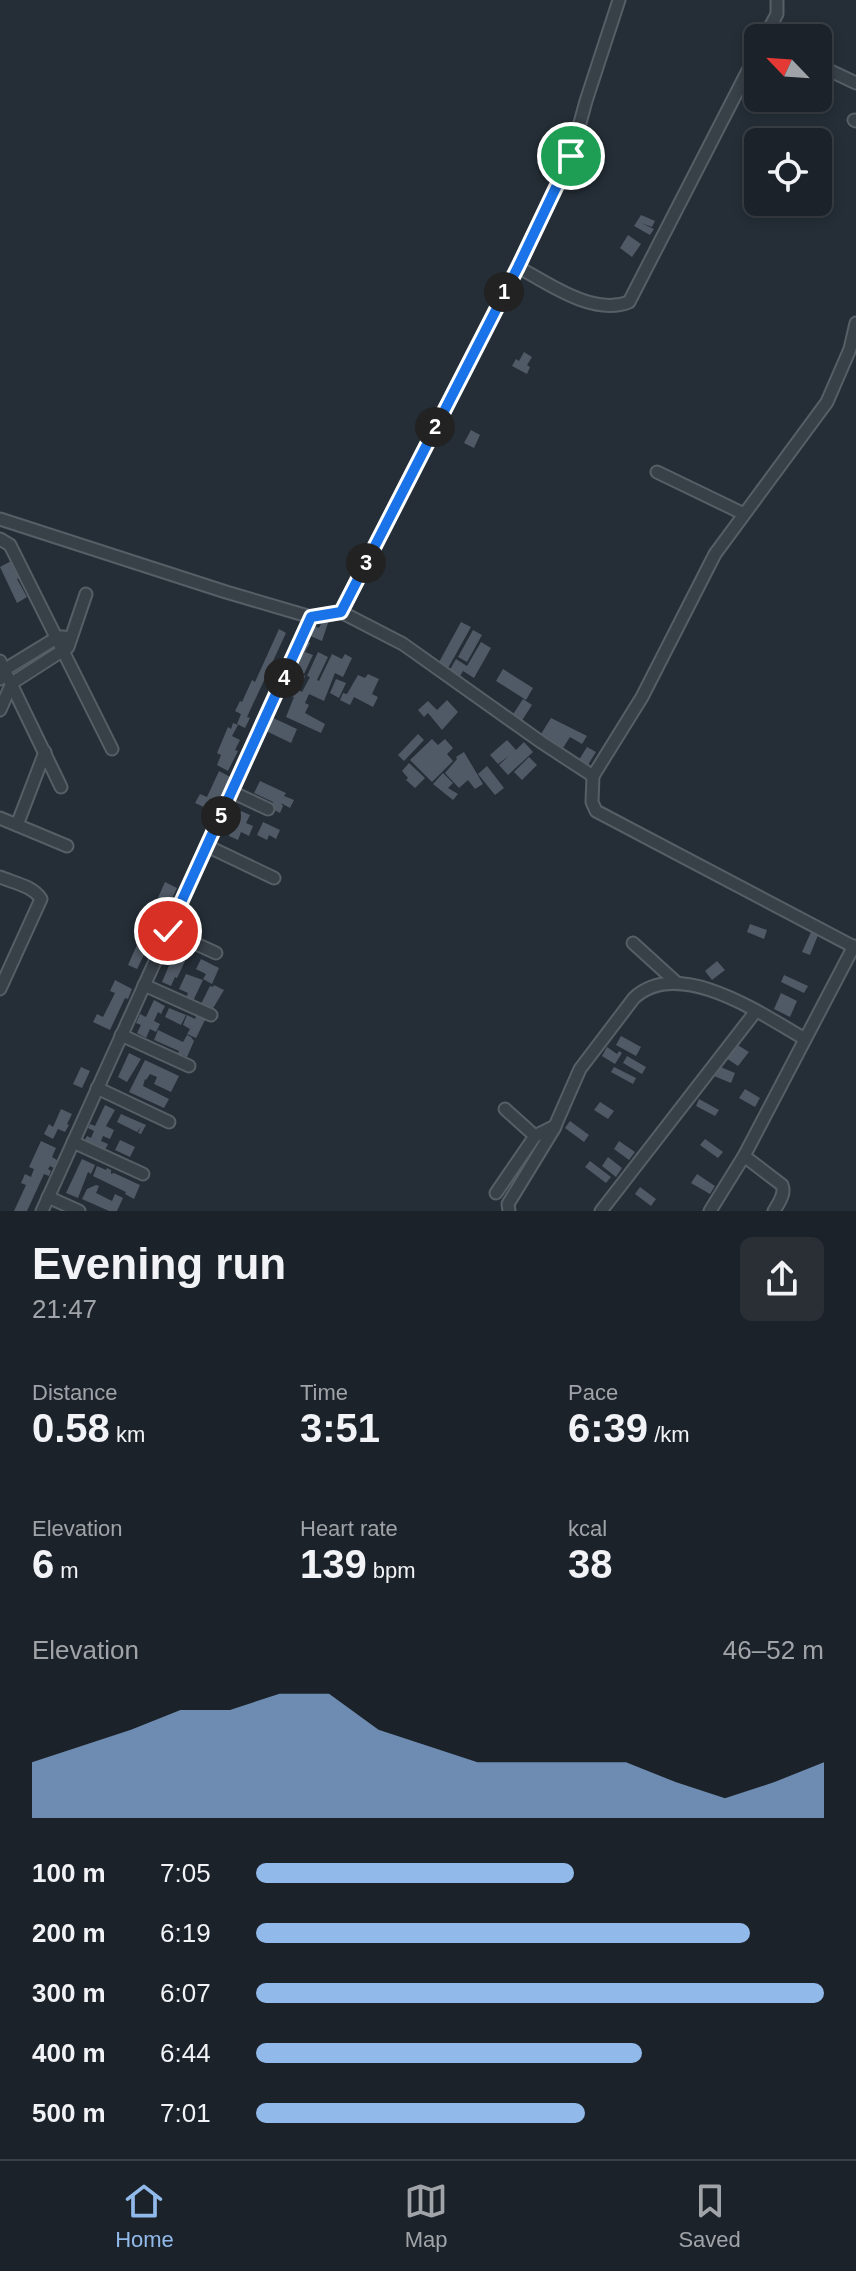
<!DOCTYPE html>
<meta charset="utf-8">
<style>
body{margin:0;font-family:Helvetica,sans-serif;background:#292f35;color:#f1f3f6;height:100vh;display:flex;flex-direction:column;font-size:30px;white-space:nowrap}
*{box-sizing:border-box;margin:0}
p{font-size:26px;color:#a0a4a8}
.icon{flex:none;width:44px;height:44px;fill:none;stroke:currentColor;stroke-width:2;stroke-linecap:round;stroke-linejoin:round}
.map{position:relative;height:1211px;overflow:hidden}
.side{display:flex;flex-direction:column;background:#1c2229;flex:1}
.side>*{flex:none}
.needle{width:52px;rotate:295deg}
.controls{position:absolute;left:744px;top:24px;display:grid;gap:16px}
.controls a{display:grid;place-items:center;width:88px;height:88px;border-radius:12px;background:#1c2229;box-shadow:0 4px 12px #0003,0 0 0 2px #3a3f46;font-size:40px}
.pin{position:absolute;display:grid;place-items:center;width:68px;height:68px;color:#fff;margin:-34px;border:4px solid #fff;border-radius:50%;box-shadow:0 2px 8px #0007}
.km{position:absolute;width:40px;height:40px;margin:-20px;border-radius:50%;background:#222;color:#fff;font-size:22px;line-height:40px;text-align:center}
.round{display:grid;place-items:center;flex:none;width:84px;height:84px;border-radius:12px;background:#292f35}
.summary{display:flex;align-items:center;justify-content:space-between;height:136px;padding:0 32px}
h1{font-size:44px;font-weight:700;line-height:60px}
.metrics{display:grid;grid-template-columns:repeat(3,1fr);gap:12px;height:136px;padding:8px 32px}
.metrics div{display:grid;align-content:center}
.metrics b{font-size:40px;font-weight:700}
.metrics small{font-size:22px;font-weight:400}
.metrics p{font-size:22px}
.chart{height:224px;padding:16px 32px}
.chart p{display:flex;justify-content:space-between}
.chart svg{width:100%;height:144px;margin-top:8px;fill:#91baeb;opacity:.7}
ul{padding:0 32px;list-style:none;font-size:26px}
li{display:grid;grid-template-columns:128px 96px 1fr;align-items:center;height:60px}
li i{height:20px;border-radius:10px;background:#91baeb}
.dock{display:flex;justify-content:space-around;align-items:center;height:112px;border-top:2px solid #3a3f46;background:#1c2229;font-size:22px;color:#a0a4a8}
.dock a{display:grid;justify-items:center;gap:4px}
.dock .selected{color:#91baeb}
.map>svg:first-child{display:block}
</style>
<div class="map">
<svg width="856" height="1211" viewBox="0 0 856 1211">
<rect width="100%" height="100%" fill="#252e37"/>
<g fill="#505a66">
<path d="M641 215 655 221 652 227 641 223 654 229 650 235 634 226Z"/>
<path d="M628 235 641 244 632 257 620 248Z"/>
<path d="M524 352 532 357 527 365 530 367 527 374 512 366 516 359 519 361Z"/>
<path d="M471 430 480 435 474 448 464 443Z"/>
<path d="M11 561 22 576 17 579 27 597 17 603 0 567Z"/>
<path d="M324 618 329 620 322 641 306 634 310 624 319 628Z"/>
<path d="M461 622 471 627 447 670 438 664Z"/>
<path d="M279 629 286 633 247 717 250 718 245 728 237 724 241 714 235 711 240 701 242 702 252 680 255 682Z"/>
<path d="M473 630 482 635 467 662 458 657Z"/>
<path d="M303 639 310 643 305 652 313 655 304 674 296 670 295 672 305 676 301 686 284 678Z"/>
<path d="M481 642 491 648 474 678 463 671 459 678 448 673 456 659 467 666Z"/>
<path d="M318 652 328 657 317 680 319 681 332 654 342 659 345 654 352 658 343 677 335 673 324 701 309 694 305 703 309 705 305 713 325 724 321 733 286 717 294 697 284 693 288 685 302 692 310 677 307 676Z"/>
<path d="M503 669 533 688 526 700 496 681Z"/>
<path d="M368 674 379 679 372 694 378 697 373 707 354 697 350 705 340 700 343 693 347 694 358 675 365 678Z"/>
<path d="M336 679 346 683 339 698 330 693Z"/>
<path d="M523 699 532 705 519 725 510 719Z"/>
<path d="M447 700 458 712 442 730 428 713 424 717 418 710 428 701 437 710Z"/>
<path d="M269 716 297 729 291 743 262 729Z"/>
<path d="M551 718 587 736 582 744 570 737 563 748 541 734Z"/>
<path d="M233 723 238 725 232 736 240 740 235 750 238 751 228 771 217 765 221 755 217 753 228 727 231 729Z"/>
<path d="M418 734 424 740 404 761 398 755Z"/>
<path d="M432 739 438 745 445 739 453 748 447 754 453 761 432 782 410 760Z"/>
<path d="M507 740 516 750 524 742 533 752 508 775 499 765 509 756 498 764 490 755Z"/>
<path d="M587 747 596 752 586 768 577 763Z"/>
<path d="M464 752 483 784 475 789 468 780 459 788 445 773 457 759 456 757Z"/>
<path d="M529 757 537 765 522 780 514 772Z"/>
<path d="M409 763 425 778 415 788 406 780 408 778 402 771Z"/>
<path d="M487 766 504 788 495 795 478 774Z"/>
<path d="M219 771 232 778 215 812 195 803 200 794 207 797Z"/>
<path d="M443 773 453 783 448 788 458 794 453 800 433 784Z"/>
<path d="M260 781 286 793 284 796 294 800 290 808 281 803 283 806 280 813 270 808 273 802 254 793Z"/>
<path d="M241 811 250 815 246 823 253 826 249 836 241 832 238 840 229 836 233 826 227 823 231 814 238 817Z"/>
<path d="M263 822 280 830 276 839 269 835 267 840 257 835Z"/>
<path d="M165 882 177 888 137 969 128 965Z"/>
<path d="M750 924 767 930 764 939 747 932Z"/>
<path d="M811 932 818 935 810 955 802 952Z"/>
<path d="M173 945 189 953 177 978 175 977 171 986 162 982 173 956 169 954Z"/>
<path d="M201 959 219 968 212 984 203 979 206 974 196 969Z"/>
<path d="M717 961 725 970 712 980 705 971Z"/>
<path d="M186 974 203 980 193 1001 186 998 188 993 179 989Z"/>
<path d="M784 975 808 986 804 993 781 982Z"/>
<path d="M115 980 132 989 128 999 125 998 110 1030 93 1022 97 1014 103 1017 115 993 110 991Z"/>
<path d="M214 985 224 990 212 1010 201 1004 210 986 213 987Z"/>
<path d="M781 993 797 1001 790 1017 774 1009Z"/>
<path d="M154 1000 165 1006 161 1014 158 1012 154 1021 160 1024 156 1032 150 1029 146 1038 137 1033 141 1025 136 1023 140 1014 146 1017Z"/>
<path d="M169 1008 186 1015 181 1025 165 1017Z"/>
<path d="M197 1013 206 1018 196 1038 187 1034 190 1029 183 1025 187 1015 195 1019Z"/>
<path d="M158 1030 183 1042 187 1035 191 1037 194 1041 187 1057 183 1055 182 1058 177 1056 179 1051 154 1040Z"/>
<path d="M621 1036 641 1047 636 1056 616 1045Z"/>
<path d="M736 1044 749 1052 738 1066 726 1058Z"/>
<path d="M607 1047 617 1054 619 1051 622 1053 615 1064 602 1056Z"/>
<path d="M129 1053 141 1059 127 1082 118 1077Z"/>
<path d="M627 1056 646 1067 642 1074 623 1063Z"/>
<path d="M145 1060 179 1076 171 1092 154 1084 157 1077 150 1074 146 1080 145 1079 143 1086 169 1099 164 1108 129 1092Z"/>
<path d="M718 1066 735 1073 731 1083 714 1076Z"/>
<path d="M81 1067 90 1071 82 1088 73 1084Z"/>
<path d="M614 1067 636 1078 633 1084 611 1072Z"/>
<path d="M745 1089 760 1098 755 1107 739 1098Z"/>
<path d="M699 1099 719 1110 715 1116 696 1106Z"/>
<path d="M600 1102 614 1111 608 1119 594 1110Z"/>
<path d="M105 1105 115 1110 106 1126 114 1130 110 1139 103 1136 101 1141 108 1144 104 1152 83 1143 87 1136 91 1138 94 1131 88 1128 90 1124 95 1126Z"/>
<path d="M61 1109 72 1114 67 1124 69 1125 65 1132 58 1129 53 1139 44 1134 49 1124 53 1127Z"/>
<path d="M121 1114 146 1125 141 1134 138 1133 141 1127 137 1132 117 1122Z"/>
<path d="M570 1121 589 1135 584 1142 565 1128Z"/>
<path d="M705 1139 723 1152 718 1158 700 1145Z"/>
<path d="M120 1140 135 1147 130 1157 115 1150Z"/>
<path d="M41 1141 56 1148 52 1157 57 1160 54 1168 50 1166 48 1169 51 1171 49 1176 44 1174 27 1211H14L26 1185 21 1183 25 1174 31 1177 34 1169 29 1167Z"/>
<path d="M619 1141 635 1152 629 1160 614 1149Z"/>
<path d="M608 1157 622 1168 616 1177 602 1166Z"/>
<path d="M82 1159 95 1165 91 1174 88 1172 78 1198 66 1193Z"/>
<path d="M590 1161 611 1177 606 1183 585 1167Z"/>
<path d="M97 1166 106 1170 107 1168 111 1170V1174L114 1173 140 1185 134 1199 125 1194 126 1192 93 1176Z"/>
<path d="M697 1174 715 1186 710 1194 691 1183Z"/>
<path d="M96 1185 99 1186 96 1193 112 1201 115 1194 123 1198 117 1211H109L82 1199 87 1189Z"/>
<path d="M640 1187 656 1199 651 1206 635 1194Z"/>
</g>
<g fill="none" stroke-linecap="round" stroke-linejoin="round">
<defs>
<g id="minor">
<path d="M764 38 777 14V0"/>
<path d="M818 65 856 83"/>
<path d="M854 120 856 121"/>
<path d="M518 267C549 284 593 316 629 302L758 51"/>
<path d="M657 472 744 514"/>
<path d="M0 519 226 592 311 617 341 612 403 644 541 742 593 776 592 802 596 811 856 948"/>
<path d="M0 539 10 545 112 749"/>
<path d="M341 612 518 267 571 156 586 101 619 0"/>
<path d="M0 661 61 787"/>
<path d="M0 679 4 670 58 637H64"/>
<path d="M0 710 12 683 68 647 86 594"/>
<path d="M593 776 642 697 715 554 827 402 850 349 856 323"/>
<path d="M232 792 268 809"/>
<path d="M0 818 67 846"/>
<path d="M17 825 45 752"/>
<path d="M207 846 274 878"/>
<path d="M0 877C14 883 33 886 41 899L0 989"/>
<path d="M168 931 216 953"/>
<path d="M633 943 677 983"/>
<path d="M144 985 211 1015"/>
<path d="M121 1035 189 1066"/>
<path d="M97 1088 169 1122"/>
<path d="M505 1109 535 1136"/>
<path d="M73 1142 143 1174"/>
<path d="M744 1156 782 1185C786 1194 778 1204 774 1211"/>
<path d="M496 1193 535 1136 555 1126 580 1069 634 998C679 956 763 1015 805 1039"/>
<path d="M48 1197 79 1211"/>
<path d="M42 1211 311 617"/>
<path d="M509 1211 508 1204 555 1127"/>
<path d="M601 1211 756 1011"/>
<path d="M710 1211 744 1156 854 946"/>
</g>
</defs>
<use href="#minor" stroke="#565e66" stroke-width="15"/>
<use href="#minor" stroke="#384048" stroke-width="11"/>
</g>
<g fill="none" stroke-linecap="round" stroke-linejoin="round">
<defs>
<path id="route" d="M168 931 311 617 341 612 518 267 571 156"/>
</defs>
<use href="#route" stroke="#fff" stroke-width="16"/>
<use href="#route" stroke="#1a73e8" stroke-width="10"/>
</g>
</svg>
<div class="controls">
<a><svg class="needle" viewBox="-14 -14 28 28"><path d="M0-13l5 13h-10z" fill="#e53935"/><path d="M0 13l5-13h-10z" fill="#a0a4a8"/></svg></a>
<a><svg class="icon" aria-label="locate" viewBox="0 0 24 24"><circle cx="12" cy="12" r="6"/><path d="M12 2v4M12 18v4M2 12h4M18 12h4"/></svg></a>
</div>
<div class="pin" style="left:571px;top:156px;background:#1e9e55"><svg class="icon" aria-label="arrive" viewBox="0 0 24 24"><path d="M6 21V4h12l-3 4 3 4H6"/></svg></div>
<div class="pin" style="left:168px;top:931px;background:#d93025"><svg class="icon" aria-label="check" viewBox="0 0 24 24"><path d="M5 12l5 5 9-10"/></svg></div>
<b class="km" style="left:504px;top:292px">1</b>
<b class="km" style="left:435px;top:427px">2</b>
<b class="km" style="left:366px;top:563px">3</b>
<b class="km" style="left:284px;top:678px">4</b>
<b class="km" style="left:221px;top:816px">5</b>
</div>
<section class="side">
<div class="summary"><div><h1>Evening run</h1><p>21:47</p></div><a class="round"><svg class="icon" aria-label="share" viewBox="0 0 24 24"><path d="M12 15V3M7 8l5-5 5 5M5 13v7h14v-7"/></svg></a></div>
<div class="metrics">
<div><p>Distance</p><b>0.58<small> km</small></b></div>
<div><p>Time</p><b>3:51</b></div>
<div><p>Pace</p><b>6:39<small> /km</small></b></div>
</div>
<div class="metrics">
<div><p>Elevation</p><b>6<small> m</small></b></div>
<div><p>Heart rate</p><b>139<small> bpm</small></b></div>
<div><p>kcal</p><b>38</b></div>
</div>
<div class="chart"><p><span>Elevation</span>46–52 m</p>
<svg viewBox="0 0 160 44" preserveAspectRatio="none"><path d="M0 44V27L10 22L20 17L30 11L40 11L50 6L60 6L70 17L80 22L90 27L100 27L110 27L120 27L130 33L140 38L150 33L160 27V44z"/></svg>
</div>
<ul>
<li><b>100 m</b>7:05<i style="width:56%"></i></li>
<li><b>200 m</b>6:19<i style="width:87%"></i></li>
<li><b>300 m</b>6:07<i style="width:100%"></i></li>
<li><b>400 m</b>6:44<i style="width:68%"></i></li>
<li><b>500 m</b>7:01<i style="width:58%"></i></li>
</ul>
</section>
<nav class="dock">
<a class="selected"><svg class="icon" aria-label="home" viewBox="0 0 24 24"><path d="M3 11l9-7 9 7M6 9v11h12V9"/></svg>Home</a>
<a><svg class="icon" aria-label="map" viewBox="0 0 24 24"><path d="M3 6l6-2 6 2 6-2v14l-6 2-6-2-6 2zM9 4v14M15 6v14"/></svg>Map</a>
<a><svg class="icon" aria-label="saved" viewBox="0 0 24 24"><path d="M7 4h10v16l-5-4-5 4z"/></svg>Saved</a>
</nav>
